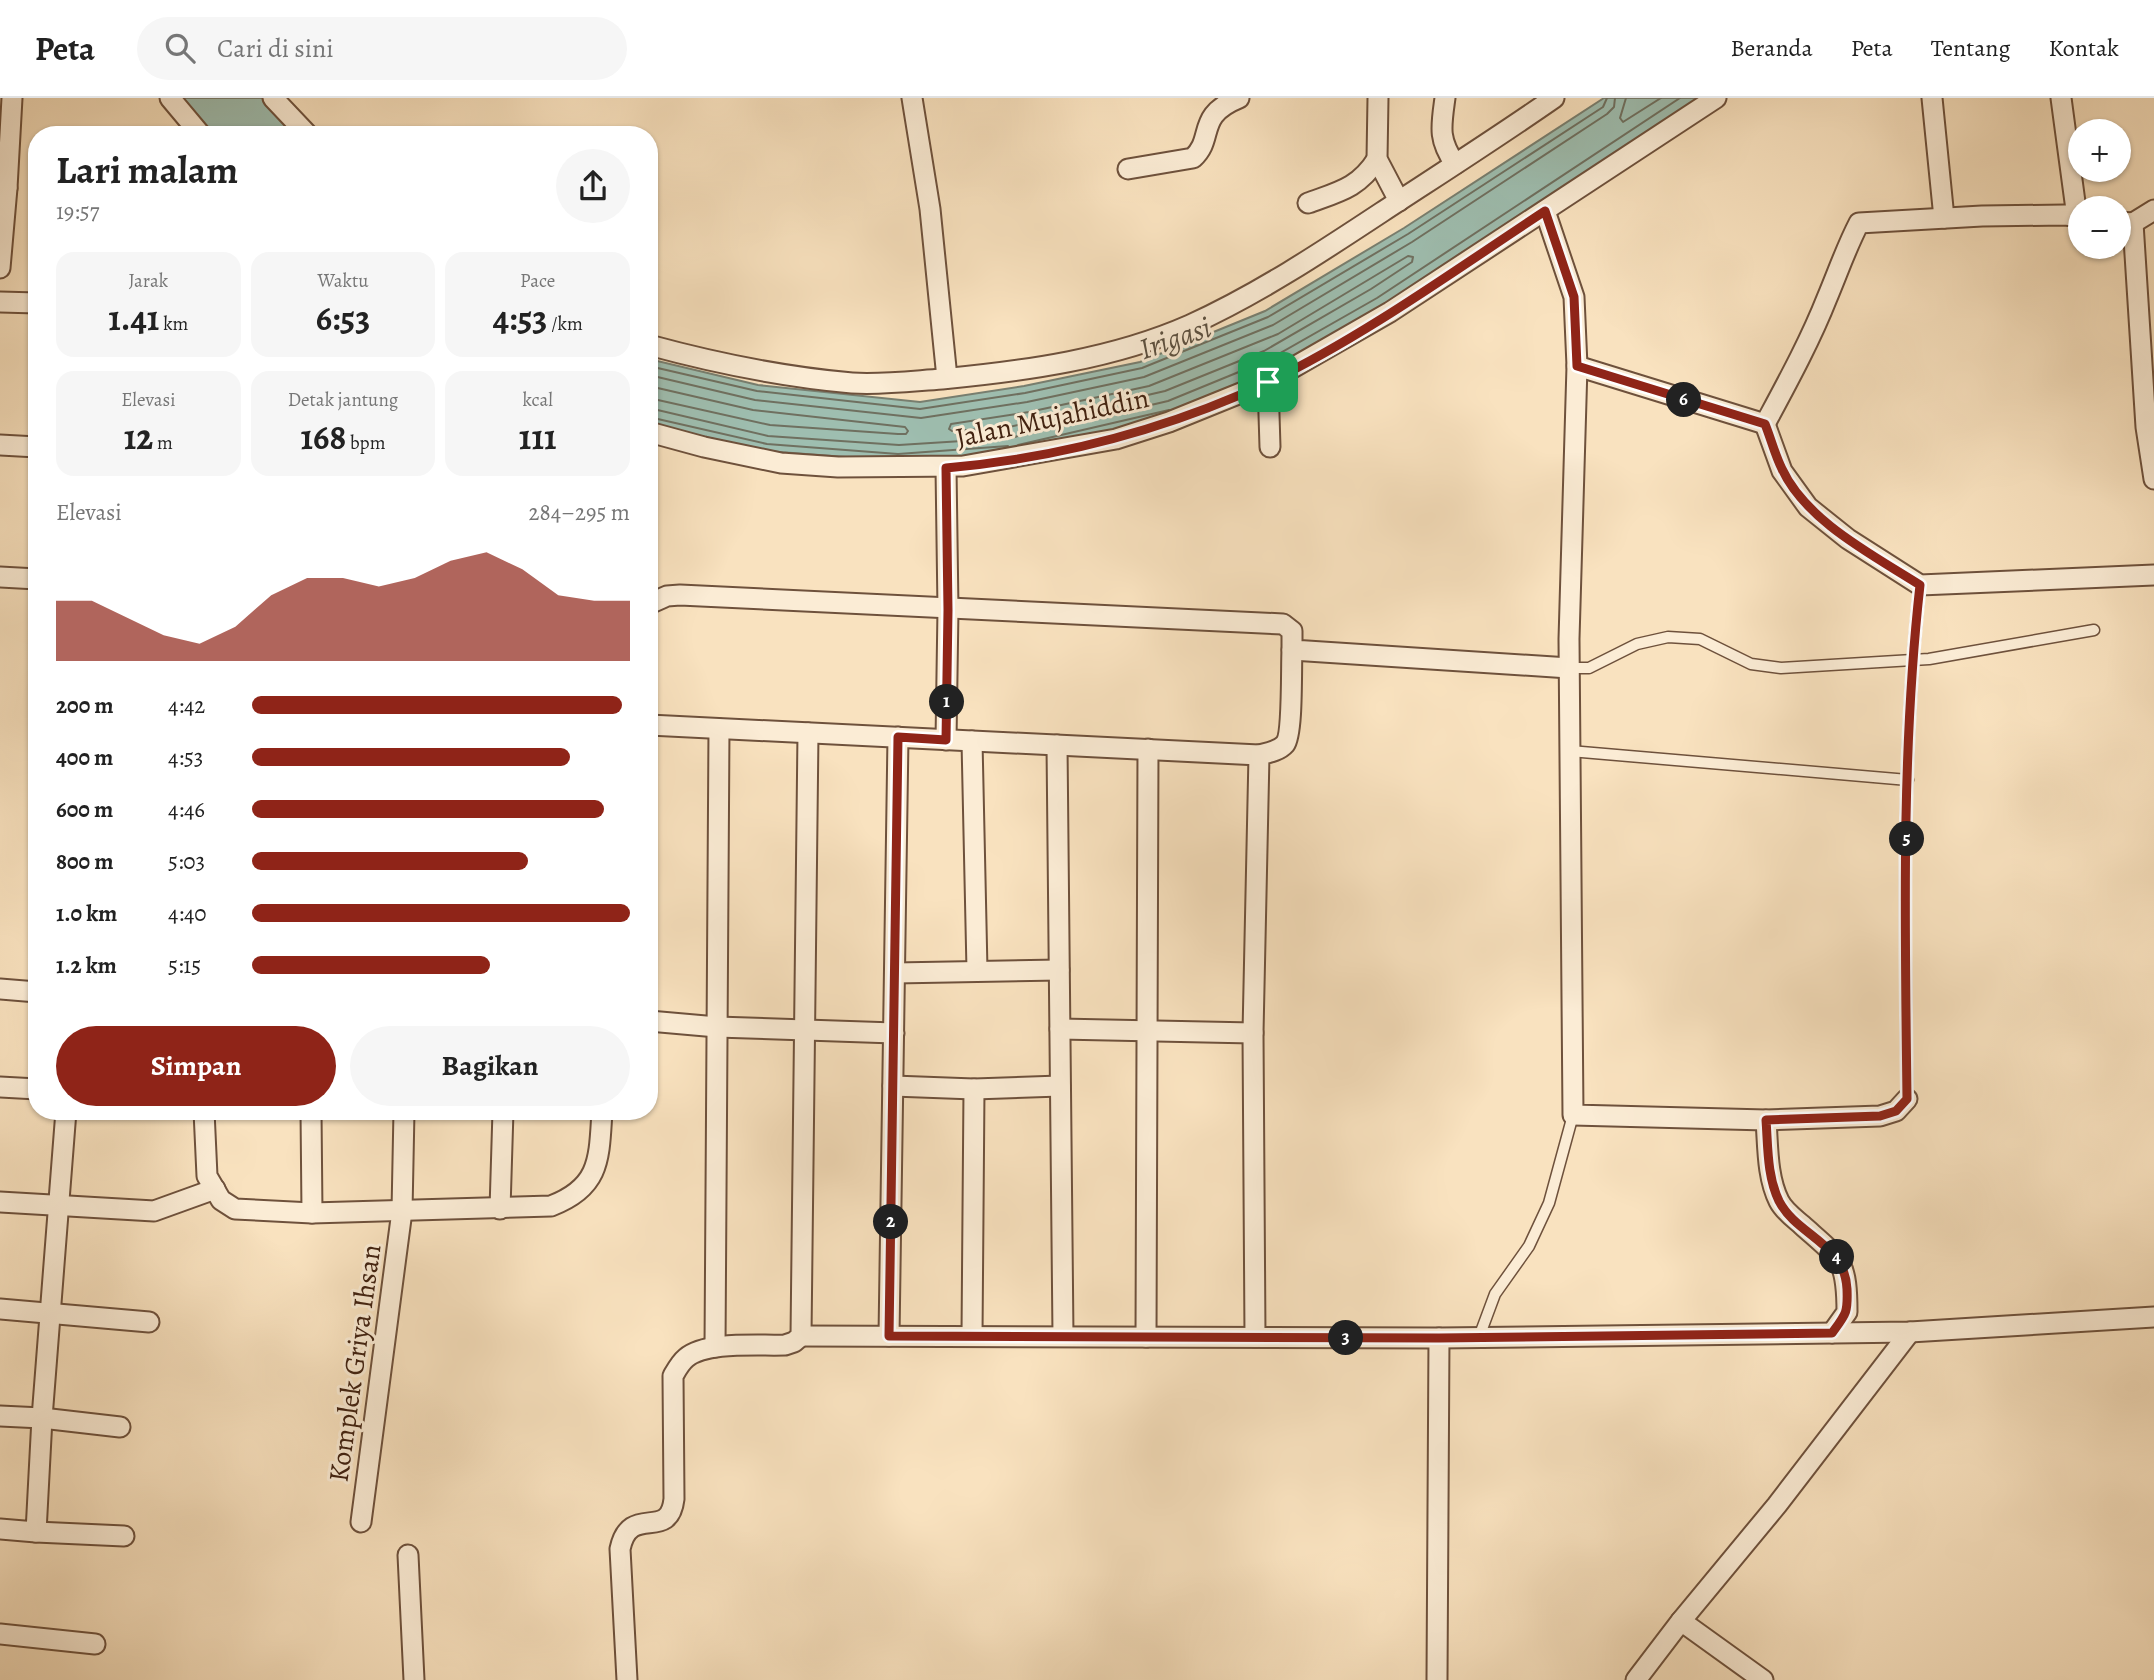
<!DOCTYPE html>
<html lang="id">
<meta charset="utf-8">
<style>
body{margin:0;font-family:Alegreya,serif;background:#f6f6f6;color:#222;height:100vh;display:flex;flex-direction:column;font-size:26px;white-space:nowrap}
*{box-sizing:border-box;margin:0}
p{font-size:23px;color:#767676}
.icon{flex:none;width:38px;height:38px;fill:none;stroke:currentColor;stroke-width:2;stroke-linecap:round;stroke-linejoin:round}
.map{position:relative;flex:1;overflow:hidden}
.side{position:absolute;left:28px;top:28px;width:630px;height:994px;display:flex;flex-direction:column;background:#fff;border-radius:28px;box-shadow:0 2px 5px #0004}
.side>*{flex:none}
.buttons{position:absolute;left:2068px;top:21px;display:grid;gap:14px}
.buttons a{display:grid;place-items:center;width:63px;height:63px;border-radius:50%;background:#fff;box-shadow:0 2px 5px #0004;font-size:35px}
.pin{position:absolute;display:grid;place-items:center;width:60px;height:60px;color:#fff;margin:-30px;border-radius:14px;box-shadow:0 4px 10px #0006}
.km{position:absolute;width:35px;height:35px;margin:-18px;border-radius:50%;background:#222;color:#fff;font-size:19px;line-height:35px;text-align:center}
.round{display:grid;place-items:center;flex:none;width:74px;height:74px;border-radius:37px;background:#f6f6f6}
.overview{display:flex;align-items:center;justify-content:space-between;height:119px;padding:0 28px}
h1{font-size:38px;font-weight:600;line-height:52px}
.stats{display:grid;grid-template-columns:repeat(3,1fr);gap:10px;height:119px;padding:7px 28px}
.stats div{display:grid;align-content:center;border-radius:18px;background:#f6f6f6;text-align:center}
.stats b{font-size:35px;font-weight:600}
.stats small{font-size:19px;font-weight:400}
.stats p{font-size:19px}
.chart{height:196px;padding:14px 28px}
.chart p{display:flex;justify-content:space-between}
.chart svg{width:100%;height:126px;margin-top:7px;fill:#8f2418;opacity:.7}
.cta{display:flex;gap:14px;margin-top:auto;padding:14px 28px}
.cta a{flex:1;height:80px;border-radius:42px;background:#8f2418;color:#fff;font-size:28px;font-weight:600;line-height:80px;text-align:center}
.cta a+a{background:#f6f6f6;color:#222}
ul{padding:0 28px;list-style:none;font-size:23px}
li{display:grid;grid-template-columns:112px 84px 1fr;align-items:center;height:52px}
li i{height:18px;border-radius:9px;background:#8f2418}
header{display:flex;align-items:center;gap:42px;box-sizing:border-box;height:98px;padding:0 35px;background:#fff;border-bottom:2px solid #e0e0e0}
header strong{font-size:33px}
nav{display:flex;gap:38px;margin-inline-start:auto;font-size:24px}
.search{width:490px;height:63px;background:#f6f6f6;display:flex;align-items:center;gap:18px;box-sizing:border-box;padding:0 24px;border-radius:38px;color:#767676;font-size:26px}
.map>svg:first-child{display:block}
</style>
<header>
<strong>Peta</strong>
<div class="search"><svg class="icon" aria-label="search" viewBox="0 0 24 24"><circle cx="10" cy="10" r="6"/><path d="M15 15l6 6"/></svg>Cari di sini</div>
<nav><a>Beranda</a><a>Peta</a><a>Tentang</a><a>Kontak</a></nav>
</header>
<div class="map">
<svg width="2154" height="1582" viewBox="0 0 2154 1582">
<rect width="100%" height="100%" fill="#f9e2bf"/>
<filter id="stains"><feTurbulence type="fractalNoise" baseFrequency=".00286" numOctaves="4"/><feColorMatrix values="0 0 0 0 .2 0 0 0 0 .09 0 0 0 0 .02 0 0 0 .5 -.17"/></filter>
<radialGradient id="worn" r=".72"><stop offset=".6" stop-color="#630" stop-opacity="0"/><stop offset="1" stop-color="#630" stop-opacity=".3"/></radialGradient>
<g fill="#9ebeb0" stroke="#787f70" stroke-width="2">
<path d="M183 0H264L297 37H214Z"/>
<path d="M1604 0H1709L1275 277 1173 318 1013 355 899 363 766 353 649 326V261L758 287 920 304 1024 288 1140 264 1265 213 1404 130Z"/>
</g>
<g fill="none" stroke-linecap="round" stroke-linejoin="round">
<g stroke="#6f7060" stroke-width="2">
<path d="M1626 0 1620 20 1623 24 1661 0"/>
<path d="M1408 158 1413 159 1412 164 1371 191 1264 253 1165 293 1009 329 952 333 949 331 951 326 1029 314 1149 288 1278 236Z"/>
<path d="M649 268 757 293 920 311 1025 295 1142 270 1268 219 1408 136 1603 9 1607 0"/>
<path d="M649 277 755 302 921 320 1027 304 1144 279 1273 227 1412 144 1607 16 1614 9 1615 0"/>
<path d="M649 288 753 312 905 329 908 333 906 336H898L770 327 649 300"/>
<path d="M649 310 768 338 899 347 1010 340 1168 303 1268 262 1377 200 1680 0"/>
<path d="M649 319 767 346 898 356 1008 348"/>
<path d="M1018 347 1169 312"/>
</g>
<defs>
<g id="lane">
<path d="M1569 570H1589L1637 546 1668 539 1700 541 1751 566 1781 570 1929 561 2094 532"/>
<path d="M1570 653 1908 682"/>
<path d="M1907 1001C1905 830 1901 657 1920 487"/>
<path d="M1479 1239 1495 1196 1529 1148 1549 1105 1573 1017"/>
</g>
<g id="street">
<path d="M170 0 201 37"/>
<path d="M273 0 308 37"/>
<path d="M912 0 930 111 947 280"/>
<path d="M1378 0 1377 61 1399 103"/>
<path d="M1445 0C1441 29 1438 41 1455 66"/>
<path d="M1932 0 1944 120"/>
<path d="M2061 0 2077 119"/>
<path d="M1128 71 1193 60C1215 40 1195 18 1239 0"/>
<path d="M0 89 7 90 0 170"/>
<path d="M7 90 12 0"/>
<path d="M1308 105C1338 94 1359 90 1377 61"/>
<path d="M1545 113 1574 199 1577 268 1569 541 1573 1017 1766 1022 1880 1018 1896 1013 1907 1001"/>
<path d="M2119 124 2133 125 2146 329 2154 381"/>
<path d="M2133 125 2154 112"/>
<path d="M0 204 37 205"/>
<path d="M649 247C715 265 784 279 852 285 882 287 913 283 942 281 1026 273 1113 261 1190 227 1258 196 1320 155 1382 114 1440 76 1498 39 1554 0"/>
<path d="M1577 268 1765 326C1787 285 1810 243 1827 200 1838 174 1846 150 1859 125L1982 118 2065 117 2081 119"/>
<path d="M1268 284 1270 349"/>
<path d="M1765 326 1782 373 1808 409 1848 441 1920 487 2154 477"/>
<path d="M649 334 704 349 781 365 838 369 963 368 1116 341 1169 324 1268 284 1390 214 1716 0"/>
<path d="M0 347 37 349"/>
<path d="M946 370 948 511 946 642"/>
<path d="M0 479 37 481"/>
<path d="M649 506 667 498 680 497 1283 526 1292 533V552L1569 570"/>
<path d="M649 627 1259 657"/>
<path d="M972 643 977 872"/>
<path d="M1057 647 1063 1238"/>
<path d="M895 875 1059 872"/>
<path d="M0 891 37 894"/>
<path d="M649 923 717 929 894 935"/>
<path d="M1060 931 1253 935"/>
<path d="M893 988 974 991 1060 988"/>
<path d="M0 989 37 991"/>
<path d="M204 1013 207 1078 221 1102 235 1111 312 1115 551 1108C601 1089 599 1060 602 1013"/>
<path d="M311 1013 312 1115"/>
<path d="M1766 1022C1768 1049 1767 1079 1779 1103 1784 1113 1794 1120 1802 1127 1840 1161 1847 1161 1847 1214L1832 1235"/>
<path d="M0 1104 154 1113 215 1091"/>
<path d="M500 1111 503 1013"/>
<path d="M0 1211 149 1224"/>
<path d="M972 1237 974 991"/>
<path d="M801 1238 1439 1240 1910 1234 2154 1219"/>
<path d="M889 1238 898 639"/>
<path d="M1146 1239 1148 651"/>
<path d="M1255 1239 1253 935 1259 657C1267 655 1279 653 1285 646 1293 636 1291 568 1292 552"/>
<path d="M715 1249 719 631"/>
<path d="M0 1318 42 1320 120 1329"/>
<path d="M361 1424 402 1113 404 1013"/>
<path d="M0 1431 36 1434 42 1320 66 1013"/>
<path d="M36 1434 124 1438"/>
<path d="M408 1457 414 1582"/>
<path d="M1681 1523 1763 1582"/>
<path d="M0 1536 95 1546"/>
<path d="M627 1582 620 1451C630 1404 669 1445 674 1401L673 1278C677 1271 680 1265 686 1260 706 1243 758 1248 785 1247L794 1244 801 1238 808 635"/>
<path d="M1437 1582 1439 1240"/>
<path d="M1636 1582 1681 1523 1777 1407 1910 1234"/>
</g>
</defs>
<use href="#lane" stroke="#6e513c" stroke-width="13"/>
<use href="#street" stroke="#6e513c" stroke-width="23"/>
<use href="#lane" stroke="#fbecd5" stroke-width="10"/>
<use href="#street" stroke="#fbecd5" stroke-width="19"/>
</g>
<g fill="none" stroke-linecap="round" stroke-linejoin="round">
<defs>
<path id="route" d="M1545 113 1574 199 1577 268 1765 326C1771 341 1775 357 1782 371 1806 423 1873 457 1920 487 1901 657 1905 830 1907 1001L1896 1013 1880 1018 1766 1022C1768 1049 1767 1078 1779 1103 1797 1138 1845 1145 1847 1191 1848 1215 1846 1216 1832 1235L1439 1240 889 1238 898 639 946 642 948 512 946 370C1057 360 1168 331 1269 284 1366 237 1455 172 1545 113Z"/>
</defs>
<use href="#route" stroke="#fff" stroke-width="14"/>
<use href="#route" stroke="#8f2418" stroke-width="9"/>
</g>
<g text-anchor="middle" stroke-width="6" stroke-linejoin="round" paint-order="stroke">
<g font-size="28" fill="#402110" stroke="#fbecd5">
<text transform="translate(1052 319) rotate(-12)" y="10">Jalan Mujahiddin</text>
<text transform="translate(354 1265) rotate(-82)" y="10">Komplek Griya Ihsan</text>
</g>
<g font-size="30" font-style="italic" fill="#5c5040" stroke="#fbecd5">
<text transform="translate(1175 240) rotate(-19)" y="10">Irigasi</text>
</g>
</g>
<rect width="100%" height="100%" filter="url(#stains)"/>
<rect width="100%" height="100%" fill="url(#worn)"/>
</svg>
<div class="buttons">
<a>+</a>
<a>−</a>
</div>
<div class="pin" style="left:1268px;top:284px;background:#1e9e55"><svg class="icon" aria-label="arrive" viewBox="0 0 24 24"><path d="M6 21V4h12l-3 4 3 4H6"/></svg></div>
<b class="km" style="left:947px;top:604px">1</b>
<b class="km" style="left:891px;top:1124px">2</b>
<b class="km" style="left:1346px;top:1240px">3</b>
<b class="km" style="left:1837px;top:1159px">4</b>
<b class="km" style="left:1907px;top:741px">5</b>
<b class="km" style="left:1684px;top:302px">6</b>
<section class="side">
<div class="overview"><div><h1>Lari malam</h1><p>19:57</p></div><a class="round"><svg class="icon" aria-label="share" viewBox="0 0 24 24"><path d="M12 15V3M7 8l5-5 5 5M5 13v7h14v-7"/></svg></a></div>
<div class="stats">
<div><p>Jarak</p><b>1.41<small> km</small></b></div>
<div><p>Waktu</p><b>6:53</b></div>
<div><p>Pace</p><b>4:53<small> /km</small></b></div>
</div>
<div class="stats">
<div><p>Elevasi</p><b>12<small> m</small></b></div>
<div><p>Detak jantung</p><b>168<small> bpm</small></b></div>
<div><p>kcal</p><b>111</b></div>
</div>
<div class="chart"><p><span>Elevasi</span>284–295 m</p>
<svg viewBox="0 0 160 44" preserveAspectRatio="none"><path d="M0 44V23L10 23L20 29L30 35L40 38L50 32L60 21L70 15L80 15L90 18L100 15L110 9L120 6L130 12L140 21L150 23L160 23V44z"/></svg>
</div>
<ul>
<li><b>200 m</b>4:42<i style="width:98%"></i></li>
<li><b>400 m</b>4:53<i style="width:84%"></i></li>
<li><b>600 m</b>4:46<i style="width:93%"></i></li>
<li><b>800 m</b>5:03<i style="width:73%"></i></li>
<li><b>1.0 km</b>4:40<i style="width:100%"></i></li>
<li><b>1.2 km</b>5:15<i style="width:63%"></i></li>
</ul>
<div class="cta"><a>Simpan</a><a>Bagikan</a></div>
</section>
</div>
